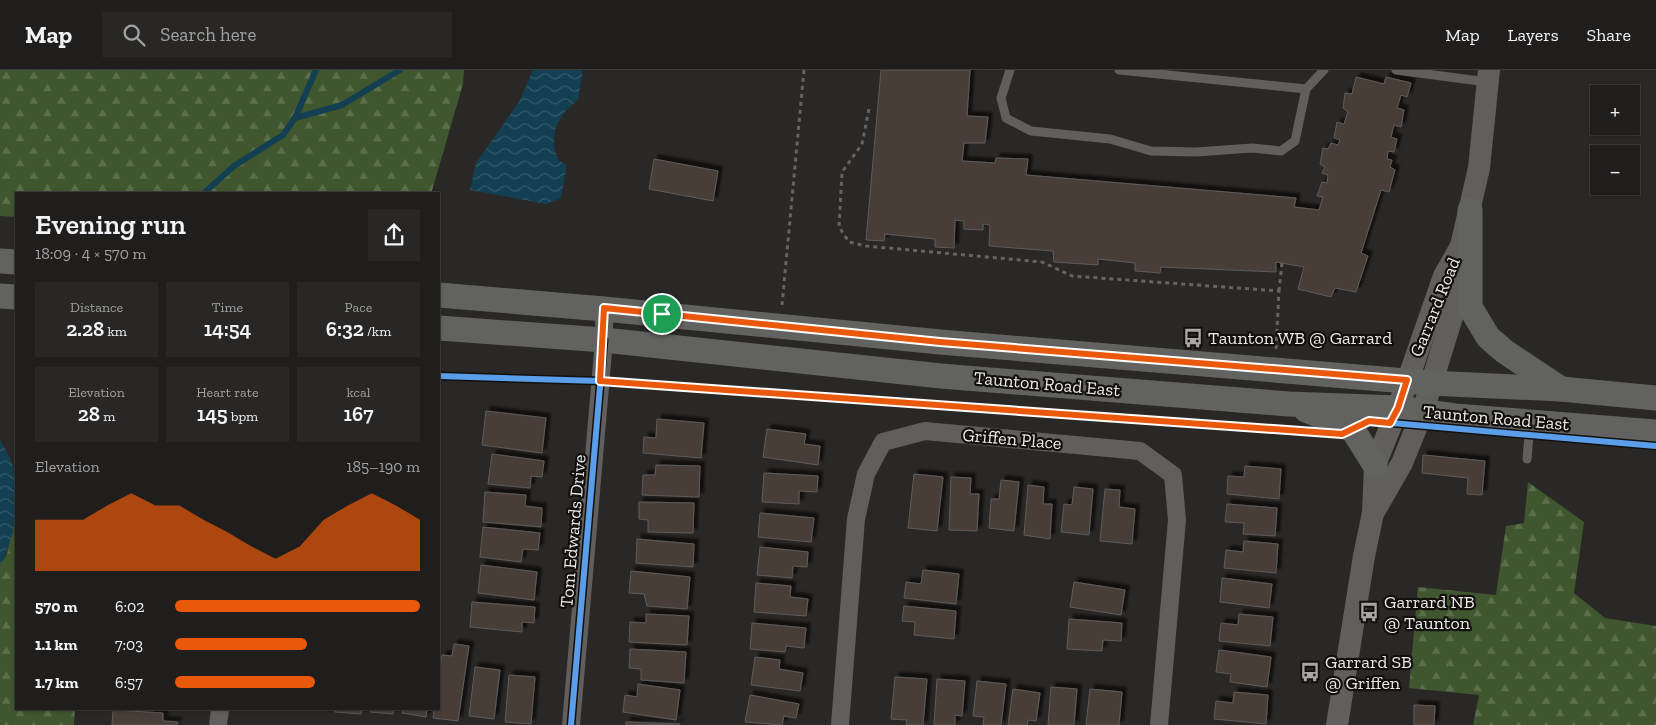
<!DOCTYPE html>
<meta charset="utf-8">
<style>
body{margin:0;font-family:"Zilla Slab",serif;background:#282725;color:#f1f3f6;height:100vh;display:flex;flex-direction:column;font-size:19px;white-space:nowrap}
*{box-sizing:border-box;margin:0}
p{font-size:16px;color:#a2a2a3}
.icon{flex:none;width:28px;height:28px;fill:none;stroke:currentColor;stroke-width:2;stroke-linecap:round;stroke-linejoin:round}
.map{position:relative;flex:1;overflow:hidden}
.sheet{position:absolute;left:15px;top:122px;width:425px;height:518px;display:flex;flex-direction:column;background:#201e1c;border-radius:0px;box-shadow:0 1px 4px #0004,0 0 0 1px #3d3c3b}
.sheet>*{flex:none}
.tools{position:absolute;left:1590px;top:15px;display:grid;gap:10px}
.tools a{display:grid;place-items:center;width:50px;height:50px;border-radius:0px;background:#201e1c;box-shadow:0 1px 4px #0004,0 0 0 1px #3d3c3b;font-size:25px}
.pin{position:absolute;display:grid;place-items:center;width:42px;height:42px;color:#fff;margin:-21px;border:2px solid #fff;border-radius:50%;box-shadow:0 1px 5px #0007}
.round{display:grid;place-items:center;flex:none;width:52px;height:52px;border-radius:0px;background:#282725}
.overview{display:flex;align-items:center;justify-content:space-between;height:85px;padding:0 20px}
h1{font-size:28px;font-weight:600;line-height:38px}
.metrics{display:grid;grid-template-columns:repeat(3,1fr);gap:8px;height:85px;padding:5px 20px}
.metrics div{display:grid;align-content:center;border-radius:0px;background:#282725;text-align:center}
.metrics b{font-size:21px;font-weight:600}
.metrics small{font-size:14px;font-weight:400}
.metrics p{font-size:14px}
.chart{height:140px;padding:10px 20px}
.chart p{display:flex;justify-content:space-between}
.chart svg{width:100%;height:90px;margin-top:5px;fill:#ea580c;opacity:.7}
ul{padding:0 20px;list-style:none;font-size:16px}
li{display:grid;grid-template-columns:80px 60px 1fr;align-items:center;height:38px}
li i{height:12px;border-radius:6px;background:#ea580c}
header{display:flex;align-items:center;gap:30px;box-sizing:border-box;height:70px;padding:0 25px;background:#201e1c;border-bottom:1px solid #3d3c3b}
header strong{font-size:24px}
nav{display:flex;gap:28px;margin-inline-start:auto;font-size:18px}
.search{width:350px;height:45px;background:#282725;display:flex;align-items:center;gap:12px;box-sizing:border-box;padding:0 18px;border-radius:0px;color:#a2a2a3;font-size:19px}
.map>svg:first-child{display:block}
</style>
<header>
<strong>Map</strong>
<div class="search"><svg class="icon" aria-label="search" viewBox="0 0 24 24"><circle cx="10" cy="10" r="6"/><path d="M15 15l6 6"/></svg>Search here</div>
<nav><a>Map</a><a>Layers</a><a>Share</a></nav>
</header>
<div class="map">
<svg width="1656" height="655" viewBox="0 0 1656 655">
<defs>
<pattern id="forest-firs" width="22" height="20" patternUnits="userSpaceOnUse" patternTransform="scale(1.25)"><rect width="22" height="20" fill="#40562e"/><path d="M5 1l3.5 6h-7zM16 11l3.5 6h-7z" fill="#5c6e4c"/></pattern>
<pattern id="water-waves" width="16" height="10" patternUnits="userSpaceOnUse" patternTransform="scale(1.25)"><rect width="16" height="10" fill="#123f51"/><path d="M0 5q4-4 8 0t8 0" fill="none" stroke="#355b6a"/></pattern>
<filter id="shadow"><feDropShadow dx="4.5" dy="-4.5" stdDeviation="1" flood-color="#0009"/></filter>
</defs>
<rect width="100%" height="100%" fill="#2a2826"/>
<g fill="url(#forest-firs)">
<path d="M0 0H464L463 14 431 124H16V147L0 146Z"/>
<path d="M1528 412 1584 452 1574 523 1605 548 1656 556V655H1473L1479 625 1409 618 1418 517 1496 525 1506 456 1524 453Z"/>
<path d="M16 435V639H75L74 655H0V495L7 484Z"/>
</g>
<g fill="url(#water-waves)">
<path d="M533 0H583L578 30C557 46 547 66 559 91L567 95 561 128 546 134 470 120 476 93 519 32Z"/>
<path d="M0 369C4 378 11 388 13 397 20 428 16 468 0 495Z"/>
</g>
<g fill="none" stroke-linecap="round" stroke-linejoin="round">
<g stroke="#123f51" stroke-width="6">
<path d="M295 48 342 35 400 0"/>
<path d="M203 124 234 96 283 65 295 48 316 0"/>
</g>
</g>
<g fill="#483e39" stroke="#5e5c5b" filter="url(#shadow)">
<path d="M881 0H970L967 46 988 47 985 73H964L962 91 995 93 996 88 1028 89 1026 105 1296 128 1294 137 1319 140 1323 127 1317 126 1322 112 1327 113 1328 105 1322 103 1325 97 1320 94 1323 78 1328 79 1331 73 1338 75 1340 70 1334 68 1337 52 1344 54 1348 42 1343 38 1345 23 1352 24 1356 7 1384 14 1386 7 1411 13 1407 27 1401 25 1397 38 1404 40 1401 57 1394 55 1391 67 1397 69 1394 82 1388 81 1387 89 1392 90 1390 97 1395 100 1389 122 1381 120 1361 183 1368 186 1356 222 1335 218 1331 227 1298 219 1304 197 1276 192V202L1161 197 1160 203 1135 201V193L1098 189V195L1054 192 1053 181 989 176 990 155 983 154V160L964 159V151L955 150 954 178 935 177V169L885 164 884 171 866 170Z"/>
<path d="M654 89 718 101 713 131 649 119Z"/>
<path d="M486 341 546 348 542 383 482 375Z"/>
<path d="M657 349 704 353 701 388 643 383 644 367 656 368Z"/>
<path d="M767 359 806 364 804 374 820 376 818 395 763 387Z"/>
<path d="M492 384 544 391 542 407 531 406 530 418 488 414Z"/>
<path d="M1423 385 1485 391 1482 425 1467 424 1468 408 1422 403Z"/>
<path d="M656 395 700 396 699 427 642 425 643 405H655Z"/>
<path d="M1245 396 1281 399 1279 429 1227 424 1228 406 1244 407Z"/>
<path d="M764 403 818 406 817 422 799 421V434L762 432Z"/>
<path d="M914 404 943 407 937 461 908 458Z"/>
<path d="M951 407 971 408 970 424H979L977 461 949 460Z"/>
<path d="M1001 410 1019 412 1014 461 989 458 991 429H999Z"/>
<path d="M1028 415 1044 417 1043 434H1052L1050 469 1024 465Z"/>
<path d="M1074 417 1093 419 1089 465 1061 462 1064 434 1072 435Z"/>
<path d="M1105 419 1120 420 1119 437 1135 439 1132 474 1100 471Z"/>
<path d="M485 422 526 425 525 436 542 438 541 457 483 452Z"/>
<path d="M639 432 694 433 693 463 648 462V450L639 449Z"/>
<path d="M1227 434 1277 438 1275 466 1243 464 1244 453 1225 452Z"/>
<path d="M760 443 814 448 811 472 758 467Z"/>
<path d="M483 457 540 463 538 480 523 479 521 492 480 487Z"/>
<path d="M637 469 694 474 693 497 636 493Z"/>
<path d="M1244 471 1278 474 1276 503 1224 498 1226 480 1243 482Z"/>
<path d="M760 477 808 482 807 497 793 496 792 508 757 505Z"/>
<path d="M481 495 537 502 534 530 478 523Z"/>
<path d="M923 500 959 504 956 534 904 528 906 512 921 514Z"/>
<path d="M631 501 690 507 687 539 647 536 644 524 629 523Z"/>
<path d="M1222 508 1272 514 1269 538 1220 532Z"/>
<path d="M1074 512 1125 520 1121 545 1070 537Z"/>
<path d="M756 513 791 516 790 527 808 529 806 546 754 542Z"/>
<path d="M472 532 535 537 534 553 522 552V562L470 557Z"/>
<path d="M904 536 956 541 954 569 914 565 915 552 902 551Z"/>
<path d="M646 544 689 546 687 575 629 572 630 552 646 553Z"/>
<path d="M1239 544 1273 547 1270 576 1219 571 1221 553 1238 555Z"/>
<path d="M1069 549 1122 553 1121 571 1103 570 1102 581 1067 579Z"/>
<path d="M752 553 806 558 804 578 786 576 785 582 750 579Z"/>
<path d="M454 574 469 576 458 651 433 648 434 639H439V605L442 585 452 586Z"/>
<path d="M630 579 686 582 684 613 641 610V599L629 598Z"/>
<path d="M1219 580 1271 587 1267 617 1230 612 1231 604 1216 602Z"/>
<path d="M755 587 780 590 779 599 803 603 800 621 751 615Z"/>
<path d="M475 597 500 600 494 649 469 646Z"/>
<path d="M509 605 535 607 531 654 505 652Z"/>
<path d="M895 607 927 609 923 655H906L907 650 891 649Z"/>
<path d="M937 609 965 611 962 646 955 645V655H934Z"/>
<path d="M977 611 1006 614 1001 655H983L984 647 973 646Z"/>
<path d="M638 614 680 620 676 650 623 642 625 625 637 627Z"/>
<path d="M1051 617 1077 619 1074 655H1048Z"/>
<path d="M1013 619 1040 623 1036 651 1028 650 1027 655H1008Z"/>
<path d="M1090 619 1122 622 1119 655H1086Z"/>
<path d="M1234 622 1268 625 1266 654 1214 649 1216 631 1233 633Z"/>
<path d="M750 625 799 634 796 648 784 646 782 655 745 652Z"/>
<path d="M1414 635 1435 636 1434 655H1414Z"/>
<path d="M335 639H362L361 644 335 642Z"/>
<path d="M371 639H393V644L370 642Z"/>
<path d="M403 639H427L426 647 402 643Z"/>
<path d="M113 640 163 643V651L177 652V655H112Z"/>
<path d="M626 652 680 654 626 655Z"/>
</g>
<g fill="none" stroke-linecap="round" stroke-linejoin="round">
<g stroke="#656462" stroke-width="3" stroke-dasharray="4 4" stroke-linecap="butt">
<path d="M869 39 862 74 842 102 839 157 849 172 866 176 1042 192 1072 206 1279 221 1276 279"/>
<path d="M1279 221 1282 193"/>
<path d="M782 235 804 0"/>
</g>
<g stroke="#605f5e" stroke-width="9">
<path d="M1010 0 1001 28 1006 48 1031 61 1110 69 1151 81 1196 82 1252 78 1281 81 1295 71 1306 19 1324 0"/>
<path d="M1119 0 1306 19"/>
<path d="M1396 0 1487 12"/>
<path d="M1527 389 1530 354"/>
</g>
<g stroke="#605f5e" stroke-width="18">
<path d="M218 655 220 639"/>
<path d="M571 655 604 270V239"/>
<path d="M840 655 856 449 866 404 883 372 925 361 1140 381 1173 405 1177 450 1159 655"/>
</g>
<g stroke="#605f5e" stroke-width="22">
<path d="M1375 440 1402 393 1423 341 1456 234 1461 176 1479 98 1489 0"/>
<path d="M1337 655 1364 486 1373 443 1375 395 1398 338 1444 206 1461 176"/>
</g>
<g stroke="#626261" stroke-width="25">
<path d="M1470 140V237L1488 267 1504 281 1561 319"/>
<path d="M0 191 16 192"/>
<path d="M439 225 604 239 940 272 1430 313 1561 319 1656 328"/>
<path d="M0 226 16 227"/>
<path d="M439 258 604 270 941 306 1289 334 1398 338 1455 346 1656 362"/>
<path d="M1306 340 1353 360 1375 395"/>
</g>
<defs>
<g id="cycleway">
<path d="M439 306 600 311 1342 364 1369 351 1656 376"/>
<path d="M571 655 604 270"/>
</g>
</defs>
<use href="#cycleway" stroke="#12100f" stroke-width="9"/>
<use href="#cycleway" stroke="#5a9eea" stroke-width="6"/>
</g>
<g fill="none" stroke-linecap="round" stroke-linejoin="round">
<defs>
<path id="route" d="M604 238 940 272 1407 310 1398 338 1390 353 1369 351 1342 364 600 311Z"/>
</defs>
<use href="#route" stroke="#fff" stroke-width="10"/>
<use href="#route" stroke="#ea580c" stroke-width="6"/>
</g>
<defs>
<symbol id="bus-bare" viewBox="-9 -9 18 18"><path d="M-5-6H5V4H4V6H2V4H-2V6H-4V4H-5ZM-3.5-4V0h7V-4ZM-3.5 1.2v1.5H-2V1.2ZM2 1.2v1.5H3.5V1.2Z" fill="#a9a6a4" stroke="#12100f" stroke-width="2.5" paint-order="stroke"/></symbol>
</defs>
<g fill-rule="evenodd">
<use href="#bus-bare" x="1179" y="254" width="28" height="28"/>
<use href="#bus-bare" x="1355" y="528" width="28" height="28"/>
<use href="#bus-bare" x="1296" y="588" width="28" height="28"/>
</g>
<g text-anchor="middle" stroke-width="4.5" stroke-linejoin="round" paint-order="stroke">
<g font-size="18" fill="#edeae8" stroke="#12100f">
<text transform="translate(1435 237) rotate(-68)" y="6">Garrard Road</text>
<text transform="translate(1047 314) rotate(5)" y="6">Taunton Road East</text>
<text transform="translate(1496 348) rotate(5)" y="6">Taunton Road East</text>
<text transform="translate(1012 369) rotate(5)" y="6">Griffen Place</text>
<text transform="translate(573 461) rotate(-85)" y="6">Tom Edwards Drive</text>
</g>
<g font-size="18" fill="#edeae8" stroke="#12100f" text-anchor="start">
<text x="1208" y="274">Taunton WB @ Garrard</text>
<text x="1384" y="538">Garrard NB<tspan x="1384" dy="21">@ Taunton</tspan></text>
<text x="1325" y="598">Garrard SB<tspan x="1325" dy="21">@ Griffen</tspan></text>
</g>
</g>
</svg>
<div class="tools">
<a>+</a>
<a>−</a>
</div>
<div class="pin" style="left:662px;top:244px;background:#1e9e55"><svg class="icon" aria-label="arrive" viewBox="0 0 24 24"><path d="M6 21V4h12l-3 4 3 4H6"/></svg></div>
<section class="sheet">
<div class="overview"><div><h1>Evening run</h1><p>18:09 · 4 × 570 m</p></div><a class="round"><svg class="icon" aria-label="share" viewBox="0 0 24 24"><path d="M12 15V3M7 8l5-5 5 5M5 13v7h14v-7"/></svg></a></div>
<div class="metrics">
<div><p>Distance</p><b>2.28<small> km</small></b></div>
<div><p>Time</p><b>14:54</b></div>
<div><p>Pace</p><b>6:32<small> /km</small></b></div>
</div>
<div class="metrics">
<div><p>Elevation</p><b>28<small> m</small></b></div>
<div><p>Heart rate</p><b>145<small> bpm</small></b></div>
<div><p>kcal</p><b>167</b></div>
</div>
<div class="chart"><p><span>Elevation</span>185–190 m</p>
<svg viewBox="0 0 160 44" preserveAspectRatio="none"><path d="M0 44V19L10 19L20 19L30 12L40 6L50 12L60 12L70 19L80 25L90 32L100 38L110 32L120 19L130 12L140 6L150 12L160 19V44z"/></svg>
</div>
<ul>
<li><b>570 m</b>6:02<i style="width:100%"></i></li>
<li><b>1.1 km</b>7:03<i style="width:54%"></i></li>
<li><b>1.7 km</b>6:57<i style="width:57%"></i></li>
</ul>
</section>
</div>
